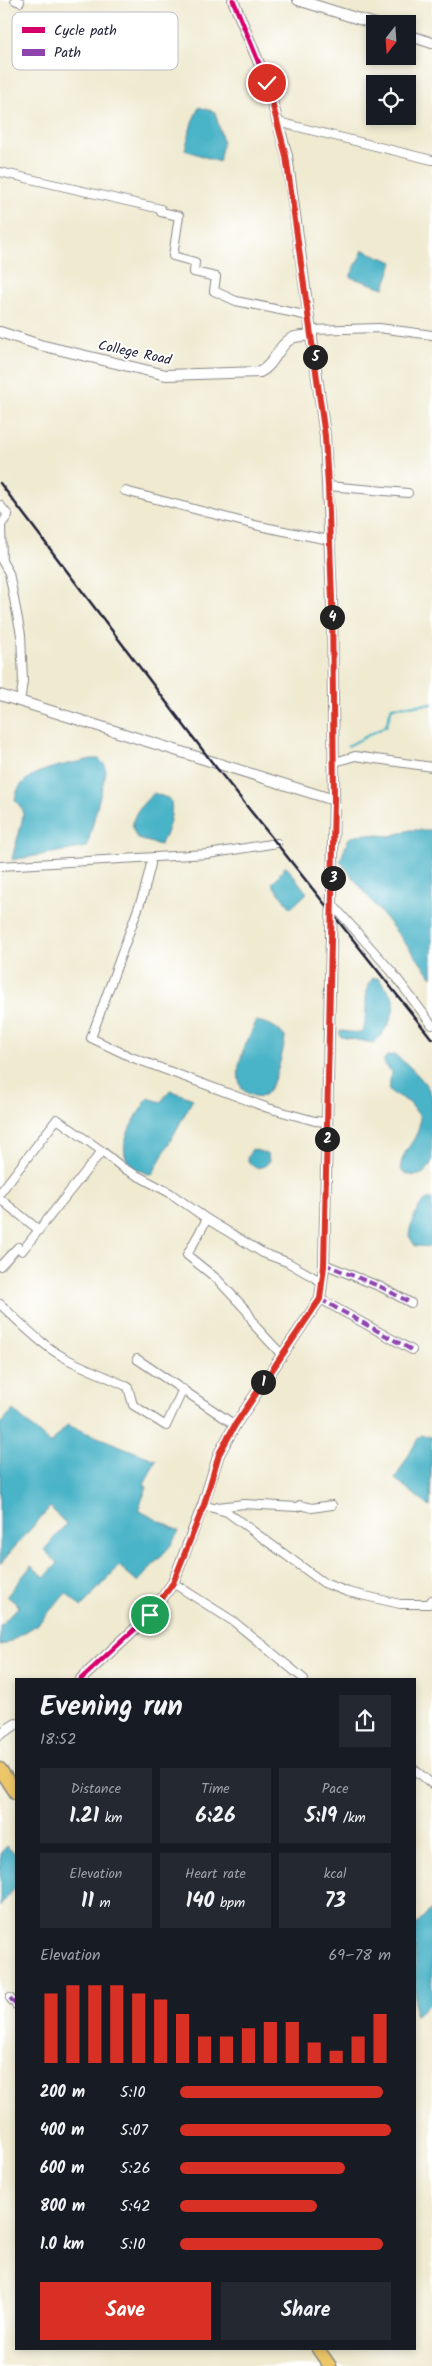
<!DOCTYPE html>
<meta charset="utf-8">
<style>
body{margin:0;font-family:Kalam,sans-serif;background:#242831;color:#f1f3f6;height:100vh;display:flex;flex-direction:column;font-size:19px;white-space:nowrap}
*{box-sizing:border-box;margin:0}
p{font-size:16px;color:#9ea1a6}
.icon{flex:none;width:28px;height:28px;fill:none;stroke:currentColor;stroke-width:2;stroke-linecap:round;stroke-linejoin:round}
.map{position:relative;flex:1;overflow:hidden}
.details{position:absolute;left:15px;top:1678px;width:401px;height:672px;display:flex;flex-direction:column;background:#171b24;border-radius:0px;box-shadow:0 2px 8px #0003}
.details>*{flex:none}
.needle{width:32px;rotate:197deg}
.buttons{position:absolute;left:366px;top:15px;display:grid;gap:10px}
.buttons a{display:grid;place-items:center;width:50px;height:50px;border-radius:0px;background:#171b24;box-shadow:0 2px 8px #0003;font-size:25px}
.pin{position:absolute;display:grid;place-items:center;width:42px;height:42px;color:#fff;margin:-21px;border:2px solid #fff;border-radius:50%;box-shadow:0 1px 5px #0007}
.km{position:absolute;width:25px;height:25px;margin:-12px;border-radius:50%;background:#222;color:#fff;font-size:14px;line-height:25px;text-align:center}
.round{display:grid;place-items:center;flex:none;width:52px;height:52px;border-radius:0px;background:#242831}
.overview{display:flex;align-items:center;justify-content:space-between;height:85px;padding:0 25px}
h1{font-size:28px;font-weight:700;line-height:38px}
.stats{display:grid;grid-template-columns:repeat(3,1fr);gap:8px;height:85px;padding:5px 25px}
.stats div{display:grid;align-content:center;border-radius:0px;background:#242831;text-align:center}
.stats b{font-size:21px;font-weight:700}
.stats small{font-size:14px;font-weight:400}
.stats p{font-size:14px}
.chart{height:140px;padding:10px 25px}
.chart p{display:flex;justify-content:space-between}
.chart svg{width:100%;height:90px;margin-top:5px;stroke:#d93025;stroke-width:6}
.primary-button{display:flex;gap:10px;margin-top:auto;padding:10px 25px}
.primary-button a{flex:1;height:58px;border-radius:0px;background:#d93025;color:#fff;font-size:20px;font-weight:700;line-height:58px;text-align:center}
.primary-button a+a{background:#242831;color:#f1f3f6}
ul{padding:0 25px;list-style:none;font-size:16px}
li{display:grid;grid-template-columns:80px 60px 1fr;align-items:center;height:38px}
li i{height:12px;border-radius:6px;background:#d93025}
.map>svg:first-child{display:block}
</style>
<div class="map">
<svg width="432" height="2366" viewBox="0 0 432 2366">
<rect width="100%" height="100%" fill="#fff"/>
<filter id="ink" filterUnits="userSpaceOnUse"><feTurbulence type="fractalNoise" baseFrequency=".02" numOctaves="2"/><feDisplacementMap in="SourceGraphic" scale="10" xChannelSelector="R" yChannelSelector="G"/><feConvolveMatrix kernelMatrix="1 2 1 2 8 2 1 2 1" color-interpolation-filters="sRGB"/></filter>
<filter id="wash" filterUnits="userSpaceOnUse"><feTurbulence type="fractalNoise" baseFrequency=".0096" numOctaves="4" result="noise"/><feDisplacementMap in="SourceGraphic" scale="20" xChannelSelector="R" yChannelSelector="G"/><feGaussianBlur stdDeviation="1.12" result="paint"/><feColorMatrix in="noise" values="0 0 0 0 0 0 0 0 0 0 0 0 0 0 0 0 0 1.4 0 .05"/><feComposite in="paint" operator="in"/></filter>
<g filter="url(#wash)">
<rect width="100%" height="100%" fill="#efead0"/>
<g fill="#49b3c7" stroke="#366a81">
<path d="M199 107 215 112 223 142 219 162 185 150 192 122Z"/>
<path d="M363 250 393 262 384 288 350 277Z"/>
<path d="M91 759H99L105 765 106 772 87 847 12 860C15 842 23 826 23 810L15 800C18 768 66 766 91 759Z"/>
<path d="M154 793 170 799C175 810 167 835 160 845L138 839C124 821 141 805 154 793Z"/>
<path d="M410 830H432V977L340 861 349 838 363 834 391 836Z"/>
<path d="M286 866 307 893 291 908 272 884Z"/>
<path d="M373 978H378L394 998C395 1016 387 1031 373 1043L341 1037 339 1032 341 1031 358 1033 362 1031C371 1014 360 992 373 978Z"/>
<path d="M256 1021C269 1023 277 1027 285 1037 284 1049 275 1089 264 1095 256 1099 248 1094 242 1089 231 1067 248 1042 256 1021Z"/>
<path d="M394 1055C406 1061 429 1084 432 1097 432 1104 432 1153 432 1160 428 1176 412 1181 400 1169 403 1145 420 1142 420 1117L410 1103 389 1091 391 1072 384 1063V1059L387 1056Z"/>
<path d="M170 1090 193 1099 152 1175C147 1173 139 1171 134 1168 110 1150 137 1116 148 1098L161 1102Z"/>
<path d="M252 1149 268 1154 269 1162C261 1171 251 1169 247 1158Z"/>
<path d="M427 1199H432V1247L415 1246 409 1236C410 1224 417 1205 427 1199Z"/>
<path d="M13 1410 51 1444 67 1425 156 1460 144 1485 147 1487 138 1510 179 1531 171 1545 138 1582 119 1566 81 1607 66 1593 38 1624 6 1644 0 1645V1626L19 1606 7 1596 31 1566 45 1577 58 1563 44 1550 66 1524 50 1507 0 1564V1424Z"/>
<path d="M422 1435 432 1437 430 1507 395 1479 419 1437Z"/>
<path d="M6 1846 16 1854V1887L0 1906V1854Z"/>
<path d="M432 1908V2002L415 2016V1925Z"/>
</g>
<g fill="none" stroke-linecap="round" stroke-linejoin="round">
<path stroke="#49b3c7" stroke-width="2.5" d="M348 746 386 726 392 707 432 704"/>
</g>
</g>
<g filter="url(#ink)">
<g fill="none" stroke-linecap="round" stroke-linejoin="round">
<defs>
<g id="minor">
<path d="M15 0 20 2"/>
<path d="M278 122 432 160"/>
<path d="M0 172 161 209V212L179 216 173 256 195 262 194 272 216 277 214 291 236 301 309 316"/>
<path d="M311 330 379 328 432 335"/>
<path d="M328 486 408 493"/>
<path d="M125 491 259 526 329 540"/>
<path d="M0 505 8 515 1 525 2 561 9 573 21 635 23 681 20 702"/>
<path d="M332 763 355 756 432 767"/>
<path d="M151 864 144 892 91 1038 131 1057 268 1108 315 1121 328 1122"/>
<path d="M0 866 208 854 277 843"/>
<path d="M333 905 392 972 432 1025"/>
<path d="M0 1193 57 1119 102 1151 123 1168 170 1193 207 1219 187 1255 217 1279 247 1311 256 1327 282 1355"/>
<path d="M0 1199 39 1230"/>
<path d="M207 1219 263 1253 287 1262 322 1282"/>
<path d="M324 1264 381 1287 411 1303"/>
<path d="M0 1266 18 1247 22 1251 102 1151"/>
<path d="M320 1299 412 1350"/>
<path d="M0 1304C14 1317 28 1331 43 1343 68 1364 99 1372 128 1387L133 1405 166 1426 183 1389"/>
<path d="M137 1359 235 1425"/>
<path d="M203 1505 227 1512 324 1583 348 1592 400 1604H429L432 1600"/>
<path d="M218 1507 244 1504 297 1507 300 1505 312 1508 332 1505"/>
<path d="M173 1583 233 1621 304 1679"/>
<path d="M415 1770 432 1784"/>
<path d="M10 1998 16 2005"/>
</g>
<g id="tertiary">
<path d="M298 0 375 24"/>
<path d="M408 35 432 43"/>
<path d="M0 332 40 345 166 375 260 372C275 365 277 346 292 338 297 336 306 336 312 335"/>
<path d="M0 695 334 800"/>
<path d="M81 1679 150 1615 173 1583 203 1505 219 1454 235 1425 320 1299 324 1266 334 800 332 600 325 436 287 156 267 83 233 0"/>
<path d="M0 1734 16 1724"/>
</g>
<g id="trunk">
<path d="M0 1769 16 1793"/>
<path d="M318 2349 330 2366"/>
</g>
</defs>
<use href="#minor" stroke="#888686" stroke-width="10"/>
<use href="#tertiary" stroke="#888686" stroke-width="12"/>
<use href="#trunk" stroke="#888686" stroke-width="15"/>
<use href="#minor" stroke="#fff" stroke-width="8"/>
<use href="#tertiary" stroke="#fff" stroke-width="10"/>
<use href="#trunk" stroke="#ecc669" stroke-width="12"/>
<path stroke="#22223b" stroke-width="2.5" d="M0 483 211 761 432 1039"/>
<g stroke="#8e44ad" stroke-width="4" stroke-dasharray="8 4" stroke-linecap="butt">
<path d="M324 1264 381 1287 411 1303"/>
<path d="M320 1299 412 1350"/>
<path d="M10 1998 16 2005"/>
</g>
<defs>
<path id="cycleway" d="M81 1679 150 1615 173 1583 203 1505 219 1454 235 1425 320 1299 324 1266 334 800 332 600 325 436 287 156 267 83 233 0"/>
</defs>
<use href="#cycleway" stroke="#fff" stroke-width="8"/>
<use href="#cycleway" stroke="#d6006c" stroke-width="5"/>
</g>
</g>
<g fill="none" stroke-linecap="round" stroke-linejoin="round" filter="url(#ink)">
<defs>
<path id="route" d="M150 1615 173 1583 204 1505 219 1454 235 1425 320 1299 324 1266 334 800 332 600 328 486 325 436 286 156 267 83"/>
</defs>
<use href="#route" stroke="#fff" stroke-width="10"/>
<use href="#route" stroke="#d93025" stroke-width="6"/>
</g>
<g text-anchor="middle" stroke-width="4" stroke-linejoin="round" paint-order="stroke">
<g font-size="14" fill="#22223b" stroke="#fff">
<text transform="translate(135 352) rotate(12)" y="5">College Road</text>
</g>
</g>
<rect x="12" y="12" width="166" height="58" rx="8" fill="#fff" stroke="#bdbdc4" stroke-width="1"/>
<rect x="22" y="27" width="23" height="6" fill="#d6006c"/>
<rect x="22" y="49" width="23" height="7" fill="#8e44ad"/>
<g font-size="14" fill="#22223b">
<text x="54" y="35">Cycle path</text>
<text x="54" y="57">Path</text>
</g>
</svg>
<div class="buttons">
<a><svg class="needle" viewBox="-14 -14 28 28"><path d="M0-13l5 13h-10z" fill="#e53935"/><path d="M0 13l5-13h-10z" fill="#9ea1a6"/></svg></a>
<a><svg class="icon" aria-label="locate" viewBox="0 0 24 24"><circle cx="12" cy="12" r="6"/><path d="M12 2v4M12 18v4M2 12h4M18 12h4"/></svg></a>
</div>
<div class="pin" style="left:150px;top:1615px;background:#1e9e55"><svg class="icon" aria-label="arrive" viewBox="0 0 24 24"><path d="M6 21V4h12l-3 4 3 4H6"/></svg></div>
<div class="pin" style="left:267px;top:83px;background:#d93025"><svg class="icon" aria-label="check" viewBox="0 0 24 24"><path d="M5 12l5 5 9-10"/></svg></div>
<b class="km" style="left:263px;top:1382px">1</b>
<b class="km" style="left:327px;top:1139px">2</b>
<b class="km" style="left:333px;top:878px">3</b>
<b class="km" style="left:332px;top:617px">4</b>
<b class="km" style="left:315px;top:357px">5</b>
<section class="details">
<div class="overview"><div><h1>Evening run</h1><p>18:52</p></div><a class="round"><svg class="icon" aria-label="share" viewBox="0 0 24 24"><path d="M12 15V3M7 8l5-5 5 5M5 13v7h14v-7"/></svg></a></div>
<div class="stats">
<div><p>Distance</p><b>1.21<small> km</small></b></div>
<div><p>Time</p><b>6:26</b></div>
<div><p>Pace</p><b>5:19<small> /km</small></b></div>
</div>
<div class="stats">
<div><p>Elevation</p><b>11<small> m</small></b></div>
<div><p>Heart rate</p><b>140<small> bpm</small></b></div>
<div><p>kcal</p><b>73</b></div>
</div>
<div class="chart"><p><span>Elevation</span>69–78 m</p>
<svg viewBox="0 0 160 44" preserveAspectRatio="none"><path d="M5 44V10M15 44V6M25 44V6M35 44V6M45 44V10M55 44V13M65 44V20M75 44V31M85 44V31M95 44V27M105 44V24M115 44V24M125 44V34M135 44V38M145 44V31M155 44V20"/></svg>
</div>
<ul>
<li><b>200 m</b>5:10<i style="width:96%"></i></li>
<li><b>400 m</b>5:07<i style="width:100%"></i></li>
<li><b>600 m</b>5:26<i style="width:78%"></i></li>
<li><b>800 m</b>5:42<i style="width:65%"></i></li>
<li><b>1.0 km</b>5:10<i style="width:96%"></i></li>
</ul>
<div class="primary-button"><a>Save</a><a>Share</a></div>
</section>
</div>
